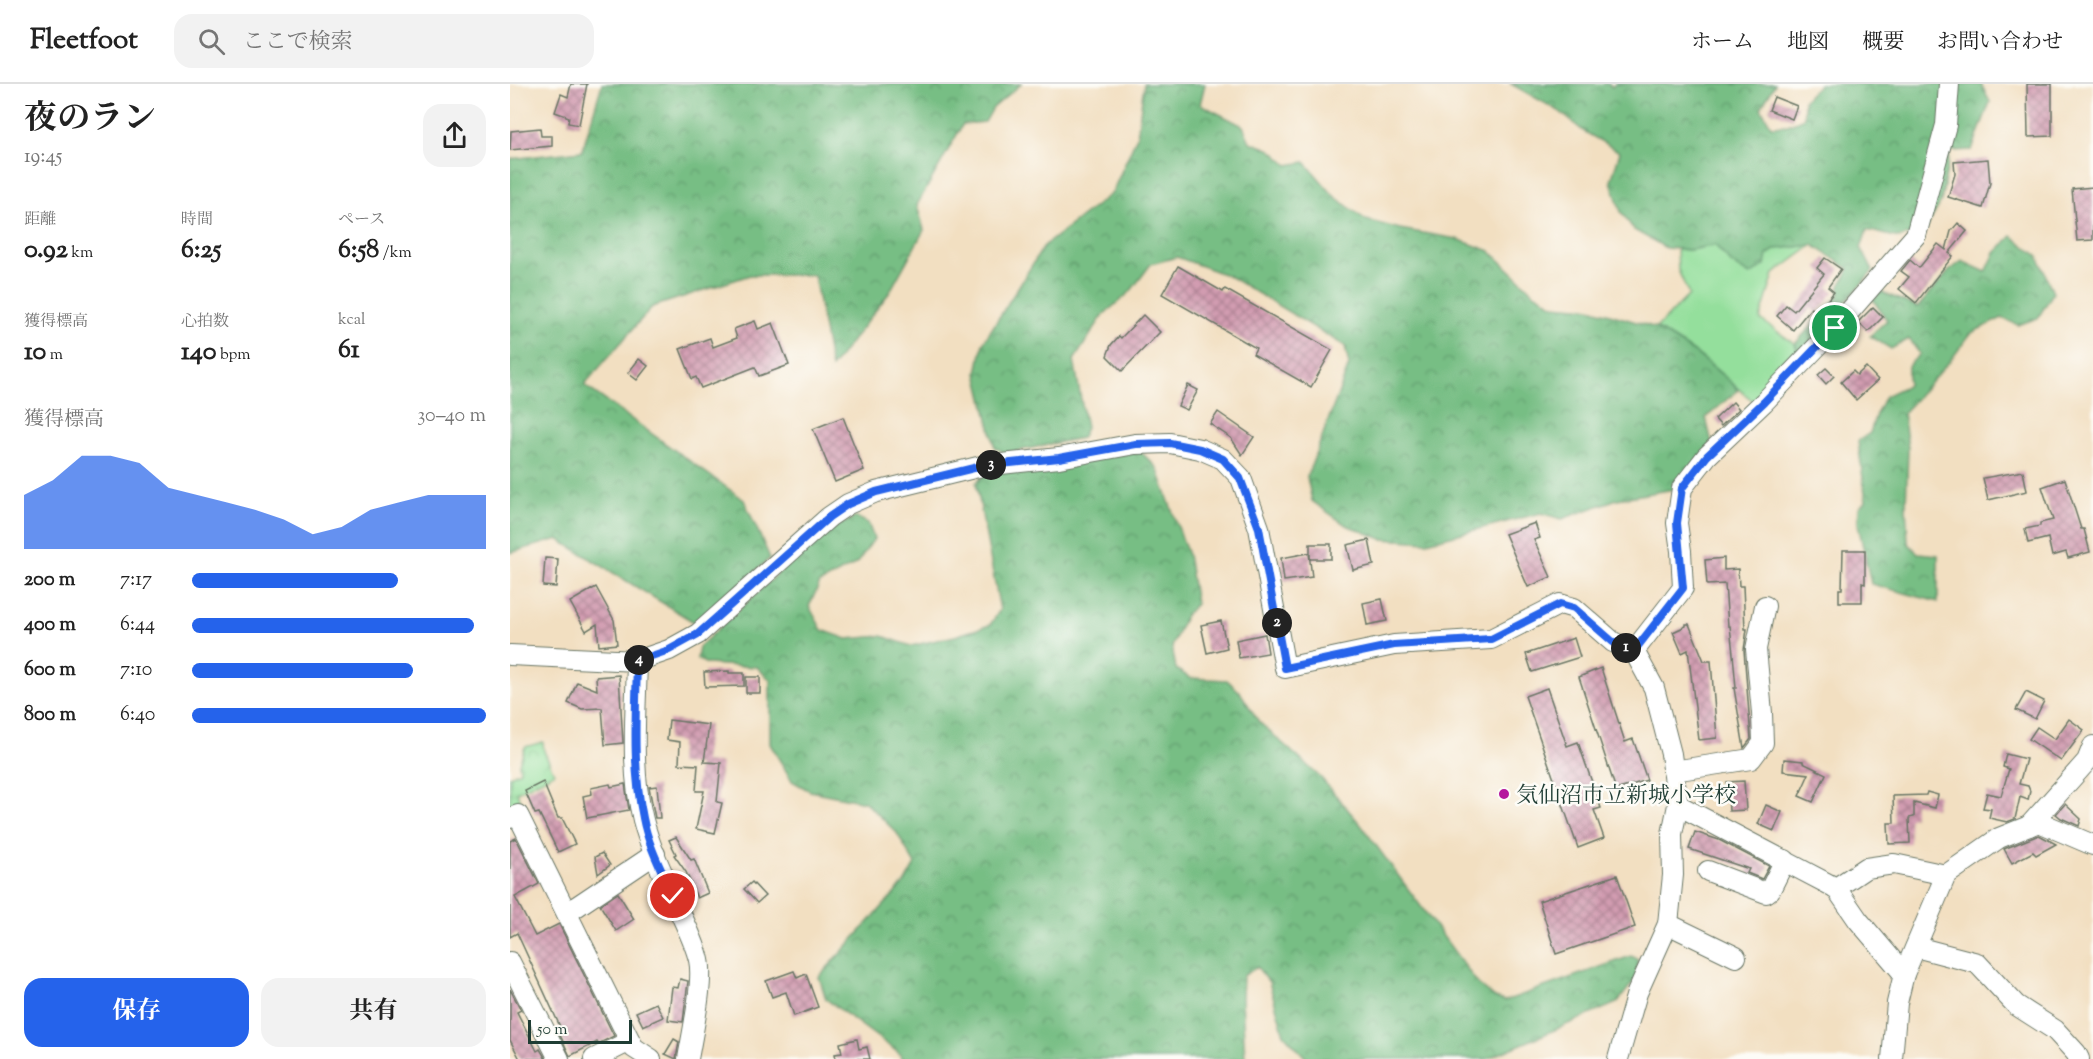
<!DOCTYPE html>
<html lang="ja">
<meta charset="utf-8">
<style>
body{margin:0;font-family:"Sorts Mill Goudy","Noto Serif JP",serif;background:#f2f2f2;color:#222;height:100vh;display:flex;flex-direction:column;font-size:22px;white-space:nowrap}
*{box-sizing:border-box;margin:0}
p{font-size:20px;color:#767676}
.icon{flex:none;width:33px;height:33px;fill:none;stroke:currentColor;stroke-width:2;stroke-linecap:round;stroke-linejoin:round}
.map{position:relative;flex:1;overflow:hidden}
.details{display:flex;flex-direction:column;background:#fff;width:510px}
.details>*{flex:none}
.scale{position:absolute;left:18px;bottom:15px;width:104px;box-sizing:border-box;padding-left:6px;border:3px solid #1f3d34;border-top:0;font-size:16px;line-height:21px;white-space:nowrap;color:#1f3d34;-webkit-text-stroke:4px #fdfcf7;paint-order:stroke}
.pin{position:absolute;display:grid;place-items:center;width:51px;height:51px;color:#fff;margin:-26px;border:3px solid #fff;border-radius:50%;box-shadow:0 2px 6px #0007}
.km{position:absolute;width:30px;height:30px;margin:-15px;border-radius:50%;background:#222;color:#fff;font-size:16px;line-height:30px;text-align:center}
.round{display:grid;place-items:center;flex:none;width:63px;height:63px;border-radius:18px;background:#f2f2f2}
.summary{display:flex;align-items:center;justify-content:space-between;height:102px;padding:0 24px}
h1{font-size:33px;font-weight:700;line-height:45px}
.figures{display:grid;grid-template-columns:repeat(3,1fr);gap:9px;height:102px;padding:6px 24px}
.figures div{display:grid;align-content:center}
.figures b{font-size:26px;font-weight:700}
.figures small{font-size:16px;font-weight:400}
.figures p{font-size:16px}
.chart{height:168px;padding:12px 24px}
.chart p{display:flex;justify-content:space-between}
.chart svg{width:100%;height:108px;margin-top:6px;fill:#2563eb;opacity:.7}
.button{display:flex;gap:12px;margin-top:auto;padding:12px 24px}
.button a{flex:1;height:69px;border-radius:18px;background:#2563eb;color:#fff;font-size:24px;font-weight:700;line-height:69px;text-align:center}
.button a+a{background:#f2f2f2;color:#222}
ul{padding:0 24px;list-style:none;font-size:20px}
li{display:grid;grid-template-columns:96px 72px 1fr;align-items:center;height:45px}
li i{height:15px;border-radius:8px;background:#2563eb}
header{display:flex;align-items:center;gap:36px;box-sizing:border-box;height:84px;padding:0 30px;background:#fff;border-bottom:2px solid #e0e0e0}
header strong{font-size:28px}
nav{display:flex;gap:33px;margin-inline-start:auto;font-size:21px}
.search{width:420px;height:54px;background:#f2f2f2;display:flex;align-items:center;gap:15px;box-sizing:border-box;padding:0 21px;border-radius:18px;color:#767676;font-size:22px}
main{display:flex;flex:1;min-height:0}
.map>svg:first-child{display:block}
</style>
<header>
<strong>Fleetfoot</strong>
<div class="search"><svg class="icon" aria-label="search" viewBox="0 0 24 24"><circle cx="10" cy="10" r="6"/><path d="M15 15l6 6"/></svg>ここで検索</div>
<nav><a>ホーム</a><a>地図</a><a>概要</a><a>お問い合わせ</a></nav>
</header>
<main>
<section class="details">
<div class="summary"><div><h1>夜のラン</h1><p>19:45</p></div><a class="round"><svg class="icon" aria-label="share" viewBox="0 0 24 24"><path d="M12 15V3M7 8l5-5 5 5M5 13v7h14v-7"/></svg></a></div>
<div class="figures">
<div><p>距離</p><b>0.92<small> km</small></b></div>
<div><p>時間</p><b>6:25</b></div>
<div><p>ペース</p><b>6:58<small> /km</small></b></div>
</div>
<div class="figures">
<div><p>獲得標高</p><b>10<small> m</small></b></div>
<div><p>心拍数</p><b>140<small> bpm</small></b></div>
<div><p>kcal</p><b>61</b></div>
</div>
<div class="chart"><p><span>獲得標高</span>30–40 m</p>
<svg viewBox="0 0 160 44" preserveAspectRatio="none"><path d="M0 44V22L10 16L20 6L30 6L40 9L50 19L60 22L70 25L80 28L90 32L100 38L110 35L120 28L130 25L140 22L150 22L160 22V44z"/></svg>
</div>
<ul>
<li><b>200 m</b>7:17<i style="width:70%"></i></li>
<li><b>400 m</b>6:44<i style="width:96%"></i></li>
<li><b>600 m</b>7:10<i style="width:75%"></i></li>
<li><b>800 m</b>6:40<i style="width:100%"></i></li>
</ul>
<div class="button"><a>保存</a><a>共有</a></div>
</section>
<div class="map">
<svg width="1583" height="975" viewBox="0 0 1583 975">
<defs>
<pattern id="forest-crowns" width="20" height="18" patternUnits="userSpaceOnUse" patternTransform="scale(1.5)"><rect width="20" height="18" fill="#77be84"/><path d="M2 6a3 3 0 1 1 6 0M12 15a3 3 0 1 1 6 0" fill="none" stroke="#619c6d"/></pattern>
<pattern id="park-crowns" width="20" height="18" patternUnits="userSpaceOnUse" patternTransform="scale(1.5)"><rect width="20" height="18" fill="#94df9c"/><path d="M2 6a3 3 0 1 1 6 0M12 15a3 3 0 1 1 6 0" fill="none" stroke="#7fc087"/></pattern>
<pattern id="building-cross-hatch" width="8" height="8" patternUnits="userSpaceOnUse" patternTransform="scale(1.5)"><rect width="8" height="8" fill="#d29cb1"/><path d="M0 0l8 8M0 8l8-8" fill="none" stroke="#aa8091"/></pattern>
</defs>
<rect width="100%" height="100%" fill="#fdfcf7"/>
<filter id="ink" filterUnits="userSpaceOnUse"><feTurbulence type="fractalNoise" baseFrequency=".0167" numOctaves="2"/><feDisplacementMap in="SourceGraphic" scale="12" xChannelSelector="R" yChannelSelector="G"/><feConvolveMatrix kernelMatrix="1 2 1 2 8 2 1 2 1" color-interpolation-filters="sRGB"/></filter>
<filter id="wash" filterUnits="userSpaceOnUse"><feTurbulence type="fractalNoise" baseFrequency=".008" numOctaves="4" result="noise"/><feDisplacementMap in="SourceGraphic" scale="24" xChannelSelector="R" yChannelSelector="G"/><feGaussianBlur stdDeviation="1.35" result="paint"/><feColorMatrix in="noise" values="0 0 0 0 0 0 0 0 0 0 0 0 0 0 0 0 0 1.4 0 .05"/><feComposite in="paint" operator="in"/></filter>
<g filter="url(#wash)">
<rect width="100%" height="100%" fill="#f2dfc1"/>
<path fill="#94df9c" stroke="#5a8e68" stroke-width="1.5" d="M1205 161 1222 180 1257 171 1266 165 1303 161 1264 190 1250 235 1285 260 1289 270 1246 319C1224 303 1206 283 1183 267 1171 259 1159 252 1146 244L1179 211 1168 186 1167 165 1179 166Z"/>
<g fill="url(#forest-crowns)" stroke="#4b7e5c" stroke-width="1.5">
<path d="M92 0H511L483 24 475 38 453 40 407 121 414 146 379 209 321 284 304 191H240L142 223 74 301 234 416 260 474 187 540 48 455 0 469V75L72 67Z"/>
<path d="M634 0H695L690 20 733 42 740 58 761 66 778 81 795 78 824 112 856 136 890 145 947 155 980 167 1024 209 1044 221 1080 224 1146 244 1184 268 1221 298 1228 306 1196 334 1202 359 1164 405 1107 415 1052 435 1031 429 917 458 872 455 836 441 802 417 797 393 839 281 835 262 719 192 667 173 641 180 620 208 593 231 564 276 576 344 571 354 497 369 485 364 467 289 473 259 534 162 602 109 627 52Z"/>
<path d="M1001 0H1098L1102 3 1105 0H1265L1251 24 1261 42 1278 41 1294 34V16L1309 0H1471L1480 18 1462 66 1440 67 1431 118 1415 146 1389 154 1357 146 1351 164 1363 187 1289 270 1285 260 1329 211 1330 202 1339 185 1303 161 1266 165 1257 171 1255 181 1240 191 1222 180 1205 161 1179 166 1156 164 1124 146 1111 128 1101 97 1110 68 1073 47 1049 27Z"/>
<path d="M1502 152 1528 172 1543 209 1528 234 1508 241 1492 234 1461 249 1440 277 1393 329 1398 364 1396 422 1398 459 1408 469 1428 471V518L1361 500 1348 440 1349 423 1356 417 1348 357 1360 349 1366 330 1375 312 1398 301V282L1410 270 1399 255 1381 265 1360 252 1377 236 1363 216 1371 208 1408 223 1439 187 1452 177 1476 188 1485 169Z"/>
<path d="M630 367 647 384 678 471 686 520 676 530 662 562 666 585 680 594 717 596 730 608 749 638 811 694 851 741 968 900 985 914 995 917 1121 872 1128 875 1125 896 1107 919 977 975H797L774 950 759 898 747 883 733 892 732 915 735 975H391L390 970 316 915 309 893 395 798 405 780 387 749 355 718 300 707 282 697 260 660V596L247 583 197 580 187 575 189 563 311 450 346 433 358 439 364 455 347 479 310 499 299 522 312 546 337 555 372 552 401 562 445 552 480 541 490 526 466 399 476 389Z"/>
</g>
<path fill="url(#park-crowns)" stroke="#5a8e68" stroke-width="1.5" d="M33 658 34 667 44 689 7 708 10 717 0 723V692L10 687 9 680 15 663Z"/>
<g id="blocks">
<g fill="url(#building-cross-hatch)">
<path d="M61 0H77L69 41 58 39 59 33 45 28 51 10 58 13Z"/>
<path d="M1517 0H1542V52L1518 53Z"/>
<path d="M1264 13 1287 22 1282 35 1259 26Z"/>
<path d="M30 44 31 52H42V62L0 66 1 47Z"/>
<path d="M1478 75 1480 99 1473 124 1438 113 1445 90 1444 78Z"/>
<path d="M1583 103V156L1567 157 1562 105Z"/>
<path d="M1448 139 1457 147 1439 169 1443 172 1406 219 1389 205 1399 193 1391 187 1400 176 1409 184 1428 160 1436 166 1441 147Z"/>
<path d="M1315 174 1331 185 1318 203 1324 208 1307 229 1301 224 1283 246 1267 232 1276 221 1284 227 1314 190 1307 184Z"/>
<path d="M668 182 713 208 715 205 822 266 801 303 743 270 746 264 652 210Z"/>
<path d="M1363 223 1373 233 1358 248 1348 238Z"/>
<path d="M633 231 650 248 612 287 597 272 601 261 609 252 611 254Z"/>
<path d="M245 237 248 245 263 239 279 281 249 292 245 283 191 304 186 293 182 295 170 265 200 254 203 263 227 254 224 245Z"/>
<path d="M129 275 138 282 127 296 118 289Z"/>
<path d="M1356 283 1368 296 1346 316 1331 298 1343 287 1347 291Z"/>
<path d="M1316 284 1324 292 1316 300 1308 291Z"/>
<path d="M678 301 688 306 677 326 668 322Z"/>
<path d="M1223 318 1229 325 1211 342 1205 335Z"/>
<path d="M708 328 744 353 732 371 721 354 700 340Z"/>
<path d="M333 333 354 386 325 398 303 345Z"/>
<path d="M1513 387 1517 407 1478 416 1473 394Z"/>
<path d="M1555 395 1571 445H1574L1580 468 1558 474 1556 468 1542 472 1538 454 1518 459 1515 445 1530 442V439L1543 436 1532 403Z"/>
<path d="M1025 439 1030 454 1024 456 1041 493 1018 503 995 450Z"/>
<path d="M859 456 864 481 843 486 837 461Z"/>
<rect x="800" y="460" width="21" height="15"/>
<path d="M1333 466H1355V500L1352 499V518H1329V505H1332Z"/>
<path d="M799 469 802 493 774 497 771 474Z"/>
<path d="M35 474 48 475 46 503 33 502Z"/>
<path d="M1214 474V486L1228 485 1229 502H1233L1235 545H1237L1234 566 1241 655 1234 664 1224 604H1226L1223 570 1220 542H1218L1215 500 1197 501 1195 476Z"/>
<path d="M86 503 104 536 107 560 89 562 87 540 76 547 60 518Z"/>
<path d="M872 515 877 537 857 541 853 519Z"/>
<path d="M711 537 717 564 697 569 691 541Z"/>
<path d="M1176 540H1179L1194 577H1201L1207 654 1189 656 1178 566 1172 569 1163 548 1176 542Z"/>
<path d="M755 550 758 569 729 574 726 556Z"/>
<path d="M1064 554 1070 573 1022 588 1016 570Z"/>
<path d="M1091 584 1115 658 1123 655 1137 696 1106 706 1069 593Z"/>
<path d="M219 587V589H234V602L195 603 194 588Z"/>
<path d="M109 591 113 659 95 661 92 624 72 625 58 619 67 598 87 606 86 593Z"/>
<rect x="236" y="593" width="14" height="16"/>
<path d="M1037 604 1057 662 1068 658 1091 724 1084 726 1094 754 1068 764 1015 612Z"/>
<path d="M1516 608 1534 617 1525 635 1506 626Z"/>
<path d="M1559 635 1574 646 1551 677 1519 655 1527 643 1545 655Z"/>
<path d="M159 636 199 641 194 678 211 679 207 718 212 719 205 749 186 745 194 707H186L188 681 169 680 170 658 157 656Z"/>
<path d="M1496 670 1516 675 1509 700 1518 702 1520 707 1518 716 1510 713 1505 735 1497 738 1479 734 1481 725 1473 724 1477 709 1491 712 1499 685 1493 683Z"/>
<path d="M1274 675 1293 677V679L1316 690 1303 718 1289 712 1299 690 1273 687Z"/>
<path d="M1234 697 1236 726 1219 727 1217 698Z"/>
<path d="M33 698 48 734H52L65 760 48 768 29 729 25 730 15 707Z"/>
<path d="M100 700 101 703 115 700 119 726 77 734 73 712 82 710 81 704Z"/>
<path d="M147 702 150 734H145L139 703Z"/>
<path d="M1417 708 1428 711 1425 724 1404 719V733L1399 734 1400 759 1379 760 1378 739H1384L1383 712 1416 711Z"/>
<path d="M1555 720 1571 735 1569 742 1551 734 1546 730Z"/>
<path d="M1256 721 1272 728 1264 747 1248 740Z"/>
<path d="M1185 748 1209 756 1259 782 1252 795 1237 789 1239 785 1179 765Z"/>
<path d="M1529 751 1546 760 1526 771 1523 768 1502 779 1494 765Z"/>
<path d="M166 753 181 776 184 775 198 809 187 814 176 788 164 771 166 770 159 756Z"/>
<path d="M6 754 29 800 5 813 25 852 49 840 104 952 88 960 87 958 60 972 50 951 53 949 7 849 0 853V757Z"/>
<path d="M92 769 100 781 88 790 85 773Z"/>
<path d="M1107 791 1125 843 1046 870 1029 817Z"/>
<path d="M242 798 255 812 247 819 234 805Z"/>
<path d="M108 809 124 835 106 847 90 821Z"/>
<path d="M284 887 287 894 296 890 308 923 284 932 276 908 262 913 256 897Z"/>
<path d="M170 895 178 897 173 938 158 936 162 903 168 904Z"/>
<path d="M0 905 11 926 7 928 27 967 30 965 36 975H10L0 956Z"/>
<path d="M146 919 153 933 133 942 126 928Z"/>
<path d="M164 955 169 958 166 975 155 970Z"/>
<path d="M347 955 349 965 357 963 360 975H326L325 970 332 969 330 959Z"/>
</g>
</g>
</g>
<g filter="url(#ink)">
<use href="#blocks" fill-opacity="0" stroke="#697665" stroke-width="1.5"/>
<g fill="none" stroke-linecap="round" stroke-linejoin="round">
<defs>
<g id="minor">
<path d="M1124 567 1173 504 1171 467 1167 439 1172 404 1197 372 1254 318 1325 244 1406 151 1436 41 1439 0"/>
<path d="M0 571 127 577 159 566 188 550 319 433 338 420 366 408 472 382 549 374 625 360 660 359 690 365 713 375 731 394 749 444 775 584 884 561 981 555 1050 520 1064 524 1103 558 1124 567 1144 604 1161 670 1168 721 1162 750 1163 791 1158 840 1127 909 1108 975"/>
<path d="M127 577C126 629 120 685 133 736 142 771 160 805 174 837 180 850 186 863 189 876 194 898 182 951 178 975"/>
<path d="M1163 687 1241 675 1253 659 1252 629 1246 565 1255 522"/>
<path d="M1168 721 1326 804 1356 784 1384 780 1436 791 1394 890 1387 919 1382 975"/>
<path d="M0 734 8 731 120 957 84 975"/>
<path d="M1519 742 1577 677 1583 662"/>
<path d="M1198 787 1256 809 1260 806 1275 776"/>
<path d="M1436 791 1489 754 1529 738 1583 761"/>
<path d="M1326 804 1348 836 1394 890"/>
<path d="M57 829 145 770"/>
<path d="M1158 840 1226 873"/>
<path d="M1406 863 1467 879 1506 921 1545 946 1566 969 1569 975"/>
<path d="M0 878 49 975"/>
<path d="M120 957 124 964 141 975"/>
</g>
</defs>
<use href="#minor" stroke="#697665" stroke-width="22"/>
<use href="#minor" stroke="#fff" stroke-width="20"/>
</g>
</g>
<g fill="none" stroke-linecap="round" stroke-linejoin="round" filter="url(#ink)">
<defs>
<path id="route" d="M163 812C152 787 138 761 133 734 122 683 126 629 127 577L159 566 188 550 319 433 338 420 366 408 472 382 549 374 626 360 660 359 690 365 713 375 730 394 749 444 775 584 884 561 981 555 1050 520 1064 524 1103 558 1124 567 1173 504 1167 439 1172 404 1197 372 1254 318 1325 244"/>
</defs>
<use href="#route" stroke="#fff" stroke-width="12"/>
<use href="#route" stroke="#2563eb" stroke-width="8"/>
</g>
<circle fill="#b5179e" stroke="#fdfcf7" stroke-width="2" cx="994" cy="710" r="6"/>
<g text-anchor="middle" stroke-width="5" stroke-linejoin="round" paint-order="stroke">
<g font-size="22" fill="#1f3d34" stroke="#fdfcf7" text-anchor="start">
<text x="1006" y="718">気仙沼市立新城小学校</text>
</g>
</g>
</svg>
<div class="scale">50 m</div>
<div class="pin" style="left:1325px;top:244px;background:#1e9e55"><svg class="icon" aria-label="arrive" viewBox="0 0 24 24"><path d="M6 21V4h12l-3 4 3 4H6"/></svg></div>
<div class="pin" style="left:163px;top:812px;background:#d93025"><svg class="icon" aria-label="check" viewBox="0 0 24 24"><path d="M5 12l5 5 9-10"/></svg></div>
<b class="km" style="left:1116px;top:564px">1</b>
<b class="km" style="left:767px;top:539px">2</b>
<b class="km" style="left:481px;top:381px">3</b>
<b class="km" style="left:129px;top:576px">4</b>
</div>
</main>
